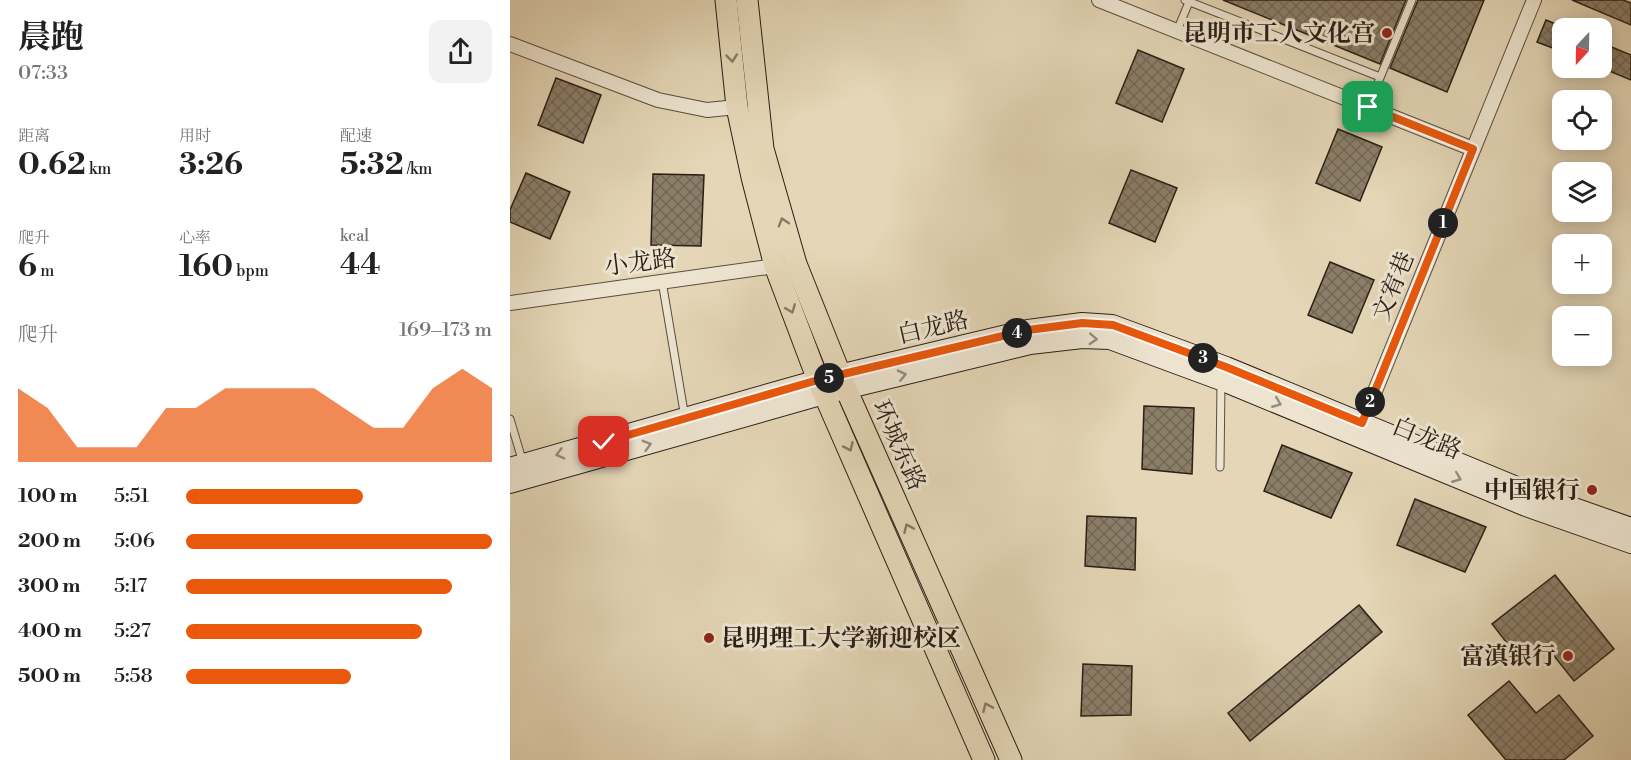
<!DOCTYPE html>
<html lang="zh">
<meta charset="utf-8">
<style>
body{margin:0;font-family:"Libre Bodoni","Noto Serif SC",serif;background:#f2f2f2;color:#222;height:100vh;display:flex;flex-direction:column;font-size:22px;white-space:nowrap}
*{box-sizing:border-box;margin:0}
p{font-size:20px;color:#767676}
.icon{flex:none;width:33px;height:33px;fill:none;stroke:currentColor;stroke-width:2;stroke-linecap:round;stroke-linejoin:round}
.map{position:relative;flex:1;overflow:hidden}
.panel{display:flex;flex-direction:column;background:#fff;width:510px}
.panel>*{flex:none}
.needle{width:39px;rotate:202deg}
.buttons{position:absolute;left:1042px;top:18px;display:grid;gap:12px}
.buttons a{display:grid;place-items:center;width:60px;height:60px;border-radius:12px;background:#fff;box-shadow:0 3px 15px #0003;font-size:30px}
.pin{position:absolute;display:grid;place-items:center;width:51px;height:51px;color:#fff;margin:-26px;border-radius:12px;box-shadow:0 3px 9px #0006}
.km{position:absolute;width:30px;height:30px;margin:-15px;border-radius:50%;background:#222;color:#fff;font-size:16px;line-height:30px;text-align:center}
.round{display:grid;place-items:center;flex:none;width:63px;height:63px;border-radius:12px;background:#f2f2f2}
.summary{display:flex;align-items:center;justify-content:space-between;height:102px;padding:0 18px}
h1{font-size:33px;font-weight:700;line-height:45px}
.metrics{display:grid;grid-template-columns:repeat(3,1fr);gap:9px;height:102px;padding:6px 18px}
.metrics div{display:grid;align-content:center}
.metrics b{font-size:30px;font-weight:700}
.metrics small{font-size:16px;font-weight:400}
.metrics p{font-size:16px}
.chart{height:168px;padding:12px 18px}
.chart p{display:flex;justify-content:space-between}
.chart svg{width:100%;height:108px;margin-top:6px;fill:#ea580c;opacity:.7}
ul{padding:0 18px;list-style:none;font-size:20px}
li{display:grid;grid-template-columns:96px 72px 1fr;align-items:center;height:45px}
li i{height:15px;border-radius:8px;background:#ea580c}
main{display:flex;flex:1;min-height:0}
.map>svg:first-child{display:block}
</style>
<main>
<section class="panel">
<div class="summary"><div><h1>晨跑</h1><p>07:33</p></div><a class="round"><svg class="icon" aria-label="share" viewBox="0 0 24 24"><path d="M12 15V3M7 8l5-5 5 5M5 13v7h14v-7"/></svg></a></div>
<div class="metrics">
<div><p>距离</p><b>0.62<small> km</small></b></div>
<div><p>用时</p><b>3:26</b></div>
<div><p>配速</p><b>5:32<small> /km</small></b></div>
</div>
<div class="metrics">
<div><p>爬升</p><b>6<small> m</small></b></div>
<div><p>心率</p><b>160<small> bpm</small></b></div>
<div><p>kcal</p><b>44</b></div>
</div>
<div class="chart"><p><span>爬升</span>169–173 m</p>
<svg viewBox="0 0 160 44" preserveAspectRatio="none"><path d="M0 44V14L10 22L20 38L30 38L40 38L50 22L60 22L70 14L80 14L90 14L100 14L110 22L120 30L130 30L140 14L150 6L160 14V44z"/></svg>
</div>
<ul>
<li><b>100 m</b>5:51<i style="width:58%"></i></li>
<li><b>200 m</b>5:06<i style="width:100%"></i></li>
<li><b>300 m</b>5:17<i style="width:87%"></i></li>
<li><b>400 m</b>5:27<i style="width:77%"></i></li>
<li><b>500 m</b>5:58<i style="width:54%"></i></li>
</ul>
</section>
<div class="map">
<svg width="1121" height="760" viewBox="0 0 1121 760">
<defs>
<pattern id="building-cross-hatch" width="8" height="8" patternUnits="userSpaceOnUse" patternTransform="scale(1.5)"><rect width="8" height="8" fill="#8b7e69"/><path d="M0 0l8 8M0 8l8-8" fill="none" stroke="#726755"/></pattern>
</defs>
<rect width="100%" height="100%" fill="#e4d6b6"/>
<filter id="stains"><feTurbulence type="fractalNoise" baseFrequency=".00333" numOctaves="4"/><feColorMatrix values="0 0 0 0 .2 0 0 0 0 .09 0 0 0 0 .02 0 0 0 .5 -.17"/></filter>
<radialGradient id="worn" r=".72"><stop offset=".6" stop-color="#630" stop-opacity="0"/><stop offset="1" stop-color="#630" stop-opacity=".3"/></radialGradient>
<g fill="url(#building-cross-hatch)" stroke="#2b1f16" stroke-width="1.5">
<path d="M713 0H896L870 64Z"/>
<path d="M908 0H974L937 92 880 68Z"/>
<path d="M1062 0H1113L1121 3V25Z"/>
<path d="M1036 20 1053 27V52L1027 42Z"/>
<path d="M1092 43 1121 55V80L1092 68Z"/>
<path d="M628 50 674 69 652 122 606 103Z"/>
<path d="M46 78 91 95 73 143 28 125Z"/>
<path d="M828 129 872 147 850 201 806 183Z"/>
<path d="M621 170 667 188 645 242 599 223Z"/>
<path d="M16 173 60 192 40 239 0 222V210Z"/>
<path d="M143 174 194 175 191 246 141 245Z"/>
<path d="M820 262 864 280 842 333 798 315Z"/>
<path d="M634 406 684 408 682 474 632 469Z"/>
<path d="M772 445 842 473 821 518 754 491Z"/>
<path d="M905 499 976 527 955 572 887 545Z"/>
<path d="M577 516 626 518 625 570 575 566Z"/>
<path d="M1045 575 1104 649 1064 681 1037 647 1014 665 982 624Z"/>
<path d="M849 605 872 632 740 741 718 713Z"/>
<path d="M573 664 622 666 621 715 571 716Z"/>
<path d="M999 681 1026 713 1049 695 1083 736 1054 760H996L958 715Z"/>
</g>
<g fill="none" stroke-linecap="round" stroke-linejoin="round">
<defs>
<g id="service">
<path d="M675 0 870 77"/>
<path d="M667 31 679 2"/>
<path d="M858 107 902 0"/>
<path d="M152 281 175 418"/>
<path d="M0 419 13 463"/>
<path d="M710 467 711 382"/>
</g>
<g id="minor">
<path d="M589 0 963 149"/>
<path d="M0 44 148 100 197 110 227 107"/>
<path d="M0 303 265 266"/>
<path d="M852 423 1024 0"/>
</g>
<g id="secondary">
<path d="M0 468 308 380 518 330 572 323 602 325 716 367 1021 493 1121 528"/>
<path d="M0 483 314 394 520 344 572 338 600 339 711 380 1016 506 1121 543"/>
</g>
<g id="primary">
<path d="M216 0 227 107 242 177 265 266 308 380 474 760"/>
<path d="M237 0 253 149 286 264 336 389 501 760"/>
</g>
</defs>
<use href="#service" stroke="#594d3e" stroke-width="9"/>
<use href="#minor" stroke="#594d3e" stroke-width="16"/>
<use href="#secondary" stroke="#2b1f16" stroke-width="22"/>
<use href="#primary" stroke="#2b1f16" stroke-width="23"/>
<use href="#service" stroke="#ede4d0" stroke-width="7"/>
<use href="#minor" stroke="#ede4d0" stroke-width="14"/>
<use href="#secondary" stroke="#ede4d0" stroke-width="20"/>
<use href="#primary" stroke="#e4d6b6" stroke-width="21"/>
</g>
<defs><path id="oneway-chevron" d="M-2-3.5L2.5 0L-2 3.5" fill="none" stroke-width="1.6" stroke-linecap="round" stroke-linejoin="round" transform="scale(1.5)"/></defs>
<g stroke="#887a66">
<use href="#oneway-chevron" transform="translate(222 58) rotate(84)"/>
<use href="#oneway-chevron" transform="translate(273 222) rotate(-107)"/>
<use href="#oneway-chevron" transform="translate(281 309) rotate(69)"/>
<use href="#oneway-chevron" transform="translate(339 447) rotate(66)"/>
<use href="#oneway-chevron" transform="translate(398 528) rotate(-114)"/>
<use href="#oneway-chevron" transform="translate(477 707) rotate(-114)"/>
</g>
<g stroke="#968b7c">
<use href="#oneway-chevron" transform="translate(583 339) rotate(3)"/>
<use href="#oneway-chevron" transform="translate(392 375) rotate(-13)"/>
<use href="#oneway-chevron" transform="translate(767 403) rotate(22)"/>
<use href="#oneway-chevron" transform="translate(137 445) rotate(-16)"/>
<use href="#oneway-chevron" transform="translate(50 454) rotate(165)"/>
<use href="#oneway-chevron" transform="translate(947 478) rotate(22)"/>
</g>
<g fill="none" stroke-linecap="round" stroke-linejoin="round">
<defs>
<path id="route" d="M94 442 308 380 518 330 572 323 603 325 716 367 852 423 963 149 858 107"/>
</defs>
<use href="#route" stroke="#fff" stroke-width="12"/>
<use href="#route" stroke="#ea580c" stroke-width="8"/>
</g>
<g fill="#8f2418" stroke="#ede4d0" stroke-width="2">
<circle cx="877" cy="33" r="6"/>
<circle cx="1082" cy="490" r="6"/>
<circle cx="199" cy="638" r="6"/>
<circle cx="1058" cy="656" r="6"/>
</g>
<g text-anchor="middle" stroke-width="6" stroke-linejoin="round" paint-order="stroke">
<g font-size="24" font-weight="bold" fill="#2b1f16" stroke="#ede4d0" text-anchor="end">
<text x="865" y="41">昆明市工人文化宫</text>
<text x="1070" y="498">中国银行</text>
<text x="211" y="646" text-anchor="start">昆明理工大学新迎校区</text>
<text x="1046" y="664">富滇银行</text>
</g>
<g font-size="24" fill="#2b1f16" stroke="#ede4d0">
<text transform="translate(130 262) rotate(-7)" y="8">小龙路</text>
<text transform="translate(883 286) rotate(-68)" y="8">文宥巷</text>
<text transform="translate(423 327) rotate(-13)" y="8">白龙路</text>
<text transform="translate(917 438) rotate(22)" y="8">白龙路</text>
<text transform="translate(389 445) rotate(66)" y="8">环城东路</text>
</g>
</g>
<rect width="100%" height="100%" filter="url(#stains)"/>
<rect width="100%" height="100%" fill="url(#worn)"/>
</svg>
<div class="buttons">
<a><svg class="needle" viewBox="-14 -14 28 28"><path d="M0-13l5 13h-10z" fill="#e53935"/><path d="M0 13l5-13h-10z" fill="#767676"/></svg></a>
<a><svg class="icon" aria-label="locate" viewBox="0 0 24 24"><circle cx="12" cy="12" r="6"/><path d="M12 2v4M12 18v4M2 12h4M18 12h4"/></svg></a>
<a><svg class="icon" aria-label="layers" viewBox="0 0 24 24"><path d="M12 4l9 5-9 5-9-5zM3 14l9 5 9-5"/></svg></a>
<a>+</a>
<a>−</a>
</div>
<div class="pin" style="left:858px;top:107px;background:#1e9e55"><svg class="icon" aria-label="arrive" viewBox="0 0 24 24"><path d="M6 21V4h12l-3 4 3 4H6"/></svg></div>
<div class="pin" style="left:94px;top:442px;background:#d93025"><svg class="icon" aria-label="check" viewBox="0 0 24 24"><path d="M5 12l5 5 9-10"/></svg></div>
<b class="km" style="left:933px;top:223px">1</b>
<b class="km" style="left:860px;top:402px">2</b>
<b class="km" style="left:693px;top:358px">3</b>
<b class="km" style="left:507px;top:333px">4</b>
<b class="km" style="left:319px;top:378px">5</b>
</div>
</main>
